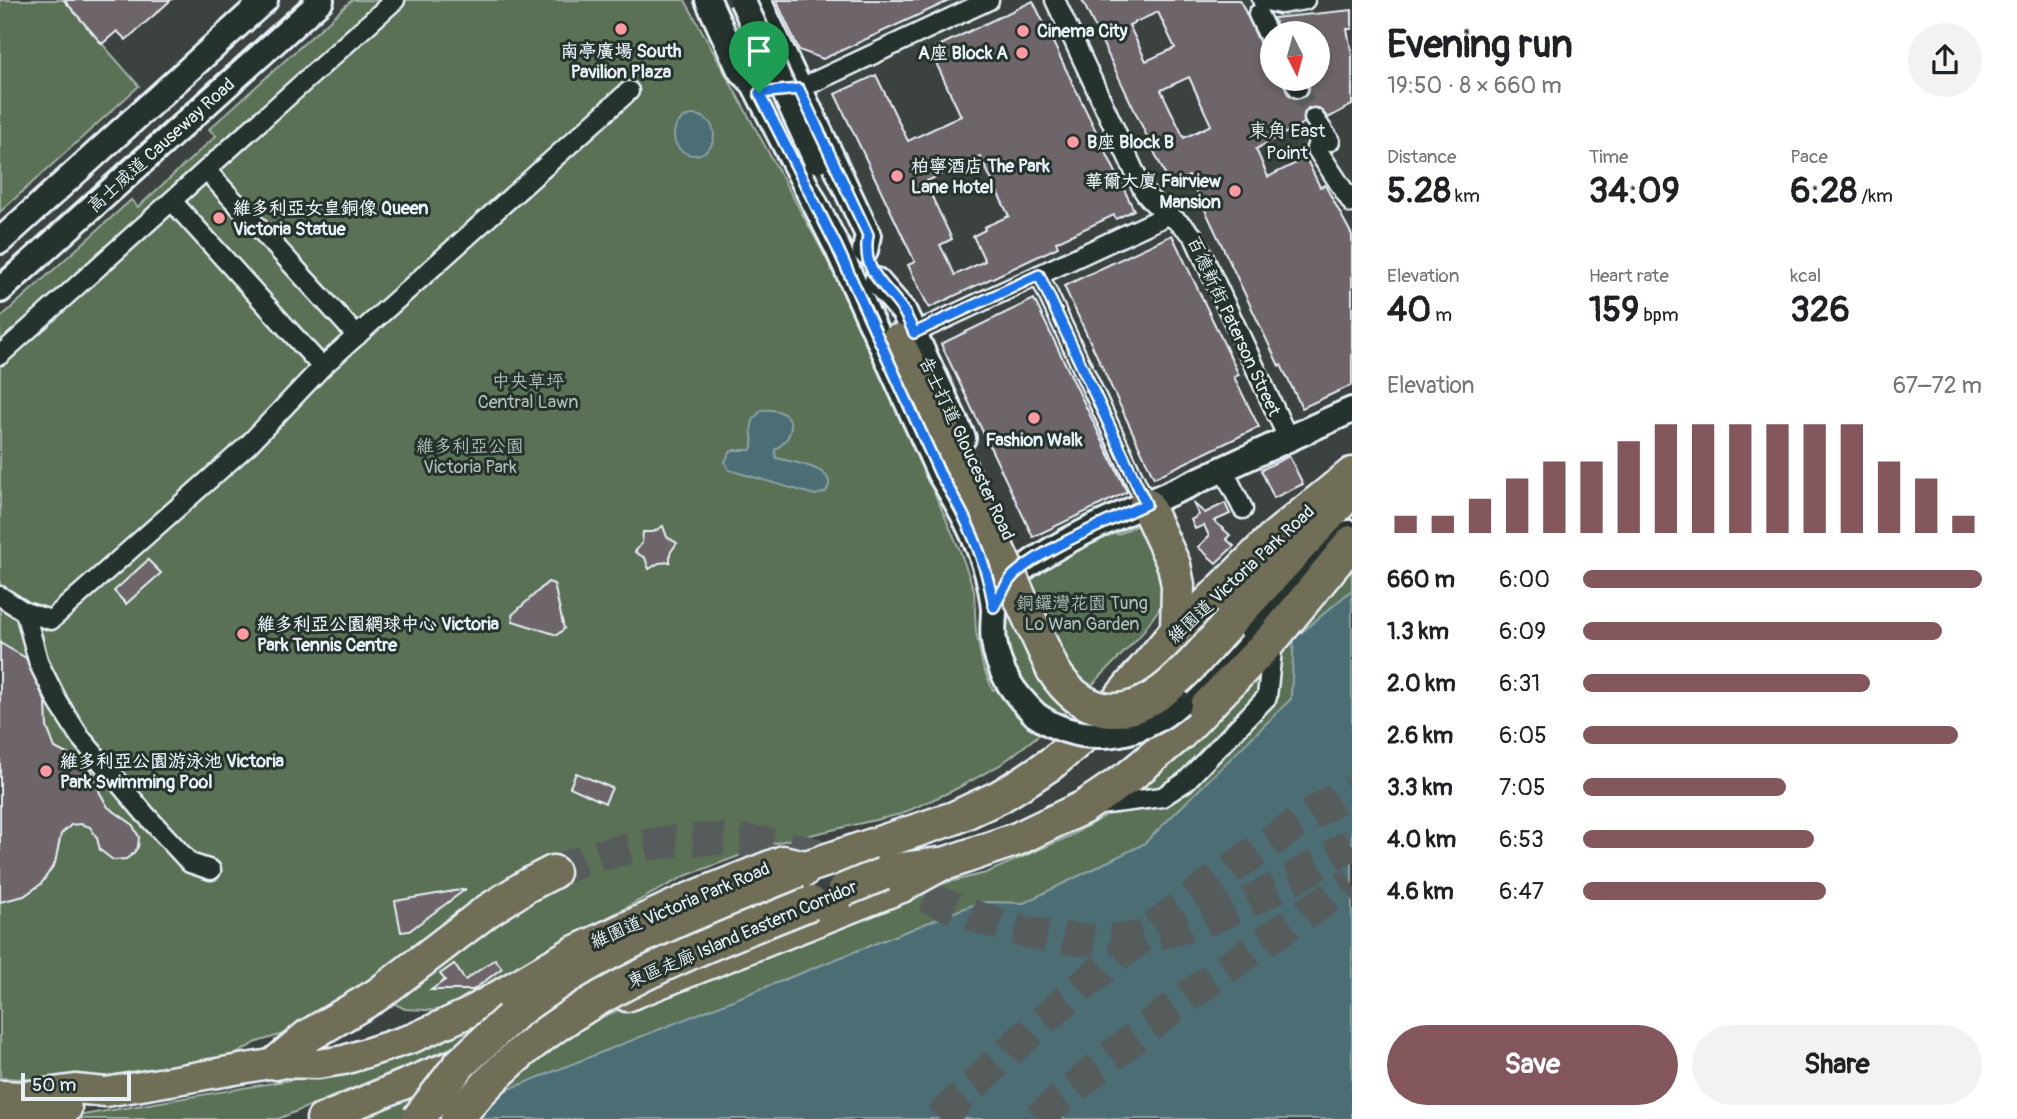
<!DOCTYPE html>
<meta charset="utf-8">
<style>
body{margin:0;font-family:Pangolin,"LXGW WenKai TC",sans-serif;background:#f2f2f2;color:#202124;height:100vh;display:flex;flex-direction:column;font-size:26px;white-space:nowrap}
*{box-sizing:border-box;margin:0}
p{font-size:23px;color:#757577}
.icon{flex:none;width:38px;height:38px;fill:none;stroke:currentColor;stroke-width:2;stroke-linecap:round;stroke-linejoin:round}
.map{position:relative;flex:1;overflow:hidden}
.sheet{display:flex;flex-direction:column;background:#fff;width:665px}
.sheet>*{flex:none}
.needle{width:46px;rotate:174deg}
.buttons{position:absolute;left:1260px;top:21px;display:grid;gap:14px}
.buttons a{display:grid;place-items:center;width:70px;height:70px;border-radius:50%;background:#fff;box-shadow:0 4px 10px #0003;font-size:35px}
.scale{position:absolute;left:21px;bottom:18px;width:110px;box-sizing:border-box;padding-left:7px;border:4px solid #e8f1f8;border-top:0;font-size:19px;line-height:24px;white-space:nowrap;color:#e8f1f8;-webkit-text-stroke:5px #26332d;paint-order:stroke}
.pin{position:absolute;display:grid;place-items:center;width:60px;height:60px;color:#fff;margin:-72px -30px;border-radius:50% 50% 50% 0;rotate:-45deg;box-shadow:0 0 7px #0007}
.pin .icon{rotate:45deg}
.round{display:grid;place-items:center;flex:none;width:74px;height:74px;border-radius:37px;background:#f2f2f2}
.headline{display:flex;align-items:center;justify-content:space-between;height:119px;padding:0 35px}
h1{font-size:38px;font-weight:800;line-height:52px}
.figures{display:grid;grid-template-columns:repeat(3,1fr);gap:10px;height:119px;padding:7px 35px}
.figures div{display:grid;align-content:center}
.figures b{font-size:35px;font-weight:800}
.figures small{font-size:19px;font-weight:400}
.figures p{font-size:19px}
.chart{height:196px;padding:14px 35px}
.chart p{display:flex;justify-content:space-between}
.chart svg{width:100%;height:126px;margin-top:7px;stroke:#84575d;stroke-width:6}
.button{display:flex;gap:14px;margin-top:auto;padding:14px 35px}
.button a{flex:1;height:80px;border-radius:42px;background:#84575d;color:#fff;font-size:28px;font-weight:800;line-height:80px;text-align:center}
.button a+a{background:#f2f2f2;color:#202124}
ul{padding:0 35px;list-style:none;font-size:23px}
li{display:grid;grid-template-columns:112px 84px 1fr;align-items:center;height:52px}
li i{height:18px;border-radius:9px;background:#84575d}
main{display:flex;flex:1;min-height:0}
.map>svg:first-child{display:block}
</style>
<main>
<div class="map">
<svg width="1352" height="1119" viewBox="0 0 1352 1119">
<rect width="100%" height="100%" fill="#3c4240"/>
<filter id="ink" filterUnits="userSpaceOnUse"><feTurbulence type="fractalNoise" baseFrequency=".0143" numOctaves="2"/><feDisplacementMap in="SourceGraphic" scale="14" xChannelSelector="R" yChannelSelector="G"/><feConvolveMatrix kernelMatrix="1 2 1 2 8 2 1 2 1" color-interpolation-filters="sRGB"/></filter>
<g filter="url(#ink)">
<g fill="#5a7155" stroke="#a1b1a6" stroke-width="2">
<path d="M0 0H64L139 86 0 212Z"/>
<path d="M352 0H685L840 283 959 548 974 590 976 632 983 667 993 690 1014 677 1000 633 1007 600 1028 577 1115 531 1117 535 1137 525 1144 540 1149 538 1164 566V602L1139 637 1057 721 1000 765 954 790 901 814 771 844 685 876 595 924 488 988 444 1011 405 1009 389 1001 475 902 306 1027 257 1042 229 1058 54 1084 59 1119 338 1072 499 1007 470 1040 278 1119H0L29 1106V1079L0 1078V318L131 200 138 207 216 136 209 129Z"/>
<path d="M1352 570V590L1294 639 1291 699 1144 844 1024 903 980 902 434 1119H353L392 1101 924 888 986 873 1070 836 1112 812 1171 803 1180 797 1274 702 1278 658 1282 649Z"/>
<path d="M1258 673H1262L1261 691 1179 778C1166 786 1154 794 1138 791L1137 788Z"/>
</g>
<g fill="#4c6d73" stroke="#8aa2a8" stroke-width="2">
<circle cx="694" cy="135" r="20"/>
<path d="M762 410C794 407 801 432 775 450L776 458C791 462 842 468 826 492L815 495 729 470 725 462 729 453 734 450H751C757 434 743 427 762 410Z"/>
<path d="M1352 590V1119H434L980 902 1024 903 1144 844 1291 699 1294 639Z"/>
</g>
<g fill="#6e656b" stroke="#e8f1f8" stroke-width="2" fill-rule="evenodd">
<path d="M64 0H171L126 40 117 31 102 44Z"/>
<path d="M776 0H951L823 59 799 50Z"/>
<path d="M1082 0H1240L1262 48 1272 56V79H1282L1288 94 1297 99 1303 98 1308 93 1309 88 1306 79H1318V33H1280L1273 18 1352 10V29H1347L1352 55V105L1328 118 1319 108H1308L1304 114V123L1256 149 1268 177 1306 158 1320 187 1325 185 1352 235V385L1302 408 1281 365 1279 366 1189 176 1170 185ZM1158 12 1175 48 1146 61 1129 25ZM1189 77 1211 125 1184 138 1161 90Z"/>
<path d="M1033 1 1134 210 1116 219 1114 215 1056 242 1058 247 929 308 908 265 915 262 835 94 876 75 908 141 961 116 930 50ZM980 156 1009 216 984 227 985 230 973 236 985 261 955 275 940 245 952 239 925 182Z"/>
<path d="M1172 235 1239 375 1234 377 1259 427 1154 478 1064 286Z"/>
<path d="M1034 299 1127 492 1033 537 941 344Z"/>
<path d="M1289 456 1303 484 1274 498 1261 470Z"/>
<path d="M1193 503 1205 513 1225 503 1230 514 1214 521 1230 535 1226 539 1234 546 1216 563 1198 547 1209 536 1204 525 1195 529 1191 520 1199 515Z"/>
<path d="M663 526 667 537 677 543 670 553V562L659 563 649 569 645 558 635 552 642 543 643 532H653Z"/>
<path d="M148 560 161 573 126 604 114 591Z"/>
<path d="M548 582 554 584 564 629 557 635 513 621 512 615Z"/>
<path d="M0 643 26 658 46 703 47 727 55 748 88 765 93 773 100 793 108 807 132 824 139 837 138 847 133 854 126 859 113 860 100 850 97 838 90 827 81 824 71 825 61 834 55 863 41 884 24 896 0 902Z"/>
<path d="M576 773 612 788 605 803 570 787Z"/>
<path d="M466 889 409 931 401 932 395 901Z"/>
<path d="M495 959 502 968 473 990H431L445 980 440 974 454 964 465 980Z"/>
</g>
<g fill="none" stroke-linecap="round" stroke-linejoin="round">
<path stroke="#565c5c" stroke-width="18" stroke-dasharray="18 9" stroke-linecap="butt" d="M1298 88 1314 118"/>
<g stroke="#565c5c" stroke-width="32" stroke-dasharray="32 16" stroke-linecap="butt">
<path d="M553 872C639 836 737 828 826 857"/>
<path d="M881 878C929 897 976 920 1027 932 1158 961 1244 908 1352 844"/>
<path d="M939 1119C1064 994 1201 881 1352 789"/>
<path d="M1038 1119C1136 1032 1241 954 1352 883"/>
</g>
<defs>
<g id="street">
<path d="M1055 0 1143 190C1156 211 1179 218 1194 237L1288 438"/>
<path d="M1262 0 1280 4 1305 0"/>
<path d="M1258 14 1272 43"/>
<path d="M1293 79 1298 88"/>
<path d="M788 90 799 89 989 0"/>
<path d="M1314 118 1330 141"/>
<path d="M1316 148 1352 203"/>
<path d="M206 170 357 336"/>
<path d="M172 201 322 367"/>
<path d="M1039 275 1146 504"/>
<path d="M914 333 1168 215"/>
<path d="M0 355 395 0"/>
<path d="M1223 469 1243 509"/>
<path d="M0 596 25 612 51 620 248 445 322 367 629 91"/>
<path d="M25 612 39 664 58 702 80 737 145 814 190 863 211 870"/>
<path d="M1099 805 1162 797 1185 782 1267 697 1273 641"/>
</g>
<g id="secondary">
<path d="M708 0 740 70 754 84 837 247 940 474C959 505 977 537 987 572 990 583 993 597 994 609 994 620 992 631 994 641 998 672 1014 694 1036 715"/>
<path d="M758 0 868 235 865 251"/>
<path d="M0 241 265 0"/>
<path d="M877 281 904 312 963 438"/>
<path d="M0 290 321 0"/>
<path d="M1002 591C1022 553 1148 503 1191 484 1245 459 1298 434 1352 410"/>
<path d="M1179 703 1317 557 1349 533"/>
</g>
<g id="primary">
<path d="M627 997 902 888 942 866"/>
<path d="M0 1095 23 1096 75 1089 106 1092 276 1063 318 1064 344 1060 413 1038 466 1014 575 950 690 897 783 860 809 866"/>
<path d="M0 1119 67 1109"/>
<path d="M321 1119 434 1072 541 1032"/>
</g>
<g id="highway">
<path d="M897 341 952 449"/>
<path d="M1146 504 1174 565 1178 585 1177 630"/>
<path d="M1229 623 1342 501"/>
<path d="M883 874 901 869 947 863 1017 839 1084 807 1130 776 1180 734 1274 637 1352 542"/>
<path d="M510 1018 561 984 618 953 694 920 789 883 809 866 954 818 999 797 1028 779 1052 763 1099 723 1177 630 1195 616 1272 539 1352 474"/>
<path d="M276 1063 308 1036 377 995 487 911 528 885 553 872"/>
</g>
</defs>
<use href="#street" stroke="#e8f1f8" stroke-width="23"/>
<use href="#secondary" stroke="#e8f1f8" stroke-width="30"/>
<use href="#primary" stroke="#e8f1f8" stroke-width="33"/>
<use href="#highway" stroke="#e8f1f8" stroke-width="37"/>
<use href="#street" stroke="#26332d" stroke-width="18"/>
<use href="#secondary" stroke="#26332d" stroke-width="24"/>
<use href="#primary" stroke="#716e59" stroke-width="28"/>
<use href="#highway" stroke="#716e59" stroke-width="32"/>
<path stroke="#e8f1f8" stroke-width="2" d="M0 273 303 0"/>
<defs>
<g id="secondary-bridge">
<path d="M742 0 816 160"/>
<path d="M1036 715C1081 747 1140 739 1179 703"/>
</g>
<g id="highway-bridge">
<path d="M952 449 1053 670C1065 689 1080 704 1103 709 1154 719 1198 656 1229 623"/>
<path d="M844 890 883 874"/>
<path d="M418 1119 460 1064 510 1018"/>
<path d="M457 1119C546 1003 681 956 811 903"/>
</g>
</defs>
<use href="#secondary-bridge" stroke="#e8f1f8" stroke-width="30" stroke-linecap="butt"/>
<use href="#highway-bridge" stroke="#e8f1f8" stroke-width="37" stroke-linecap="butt"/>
<use href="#secondary-bridge" stroke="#26332d" stroke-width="24"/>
<use href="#highway-bridge" stroke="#716e59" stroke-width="32"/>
</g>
</g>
<g fill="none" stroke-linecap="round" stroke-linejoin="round" filter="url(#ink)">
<defs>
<path id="route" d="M799 89 868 235C861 274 886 284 904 312 908 319 911 326 914 333L1039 275 1146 504C1109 521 1044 548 1014 575 1005 584 1000 596 994 607 985 556 967 518 940 474L837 247 759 93Z"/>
</defs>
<use href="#route" stroke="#fff" stroke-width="14"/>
<use href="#route" stroke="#1a73e8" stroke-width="9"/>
</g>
<g fill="#ff9aa2" stroke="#26332d" stroke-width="2.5">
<circle cx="621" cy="29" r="7"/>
<circle cx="1023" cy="31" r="7"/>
<circle cx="1022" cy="53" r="7"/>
<circle cx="1073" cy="142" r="7"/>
<circle cx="897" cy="176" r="7"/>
<circle cx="1235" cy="191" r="7"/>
<circle cx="219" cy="218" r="7"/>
<circle cx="1034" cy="418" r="7"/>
<circle cx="243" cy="634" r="7"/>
<circle cx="46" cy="771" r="7"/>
</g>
<g text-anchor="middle" stroke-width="6" stroke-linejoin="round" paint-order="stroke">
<g font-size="18" font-weight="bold" fill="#e8f1f8" stroke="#26332d" text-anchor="start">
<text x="1037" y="37">Cinema City</text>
<text x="621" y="57" text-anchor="middle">南亭廣場 South<tspan x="621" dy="21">Pavilion Plaza</tspan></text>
<text x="1008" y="59" text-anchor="end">A座 Block A</text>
<text x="1087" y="148">B座 Block B</text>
<text x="911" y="172">柏寧酒店 The Park<tspan x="911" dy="21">Lane Hotel</tspan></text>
<text x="1221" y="187" text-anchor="end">華爾大廈 Fairview<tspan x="1221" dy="21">Mansion</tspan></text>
<text x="233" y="214">維多利亞女皇銅像 Queen<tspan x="233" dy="21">Victoria Statue</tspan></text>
<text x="1034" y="446" text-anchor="middle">Fashion Walk</text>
<text x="257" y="630">維多利亞公園網球中心 Victoria<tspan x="257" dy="21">Park Tennis Centre</tspan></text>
<text x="60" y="767">維多利亞公園游泳池 Victoria<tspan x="60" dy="21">Park Swimming Pool</tspan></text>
</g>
<g font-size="18" fill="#e8f1f8" stroke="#26332d">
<text transform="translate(161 145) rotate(-42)" y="6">高士威道 Causeway Road</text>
<text transform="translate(1234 326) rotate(65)" y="6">百德新街 Paterson Street</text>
<text transform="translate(967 448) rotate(65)" y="6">告士打道 Gloucester Road</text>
<text transform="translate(1241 574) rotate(-43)" y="6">維園道 Victoria Park Road</text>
<text transform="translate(680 905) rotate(-23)" y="6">維園道 Victoria Park Road</text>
<text transform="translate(742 934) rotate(-23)" y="6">東區走廊 Island Eastern Corridor</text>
</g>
<g font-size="18" fill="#afbeb7" stroke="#26332d">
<text x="528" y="387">中央草坪<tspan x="528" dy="21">Central Lawn</tspan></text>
<text x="470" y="452">維多利亞公園<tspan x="470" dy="21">Victoria Park</tspan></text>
<text x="1082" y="609">銅鑼灣花園 Tung<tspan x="1082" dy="21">Lo Wan Garden</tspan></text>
</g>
<g font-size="19" fill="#e8f1f8" stroke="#26332d">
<text x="1287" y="137">東角 East<tspan x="1287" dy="22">Point</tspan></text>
</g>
</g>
</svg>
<div class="buttons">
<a><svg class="needle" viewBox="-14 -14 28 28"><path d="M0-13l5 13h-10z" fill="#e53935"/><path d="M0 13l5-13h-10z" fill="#757577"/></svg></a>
</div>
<div class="scale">50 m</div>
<div class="pin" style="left:759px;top:93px;background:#1e9e55"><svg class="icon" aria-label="arrive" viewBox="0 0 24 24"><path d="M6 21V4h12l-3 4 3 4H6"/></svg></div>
</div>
<section class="sheet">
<div class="headline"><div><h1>Evening run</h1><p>19:50 · 8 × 660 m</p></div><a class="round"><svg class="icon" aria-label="share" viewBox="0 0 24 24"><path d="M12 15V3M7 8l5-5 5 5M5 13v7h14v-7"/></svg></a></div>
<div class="figures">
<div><p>Distance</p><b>5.28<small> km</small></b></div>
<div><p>Time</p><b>34:09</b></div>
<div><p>Pace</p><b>6:28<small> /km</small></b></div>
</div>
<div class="figures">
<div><p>Elevation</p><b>40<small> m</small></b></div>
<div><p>Heart rate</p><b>159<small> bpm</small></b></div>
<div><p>kcal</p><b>326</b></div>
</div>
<div class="chart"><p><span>Elevation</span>67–72 m</p>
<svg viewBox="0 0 160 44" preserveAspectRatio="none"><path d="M5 44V38M15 44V38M25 44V32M35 44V25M45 44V19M55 44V19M65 44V12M75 44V6M85 44V6M95 44V6M105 44V6M115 44V6M125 44V6M135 44V19M145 44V25M155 44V38"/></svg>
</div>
<ul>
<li><b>660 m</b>6:00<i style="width:100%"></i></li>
<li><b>1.3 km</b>6:09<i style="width:90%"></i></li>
<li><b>2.0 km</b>6:31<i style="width:72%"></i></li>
<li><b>2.6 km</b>6:05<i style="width:94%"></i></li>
<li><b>3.3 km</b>7:05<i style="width:51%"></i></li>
<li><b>4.0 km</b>6:53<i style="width:58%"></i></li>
<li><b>4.6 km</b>6:47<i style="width:61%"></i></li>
</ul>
<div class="button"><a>Save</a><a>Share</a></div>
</section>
</main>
